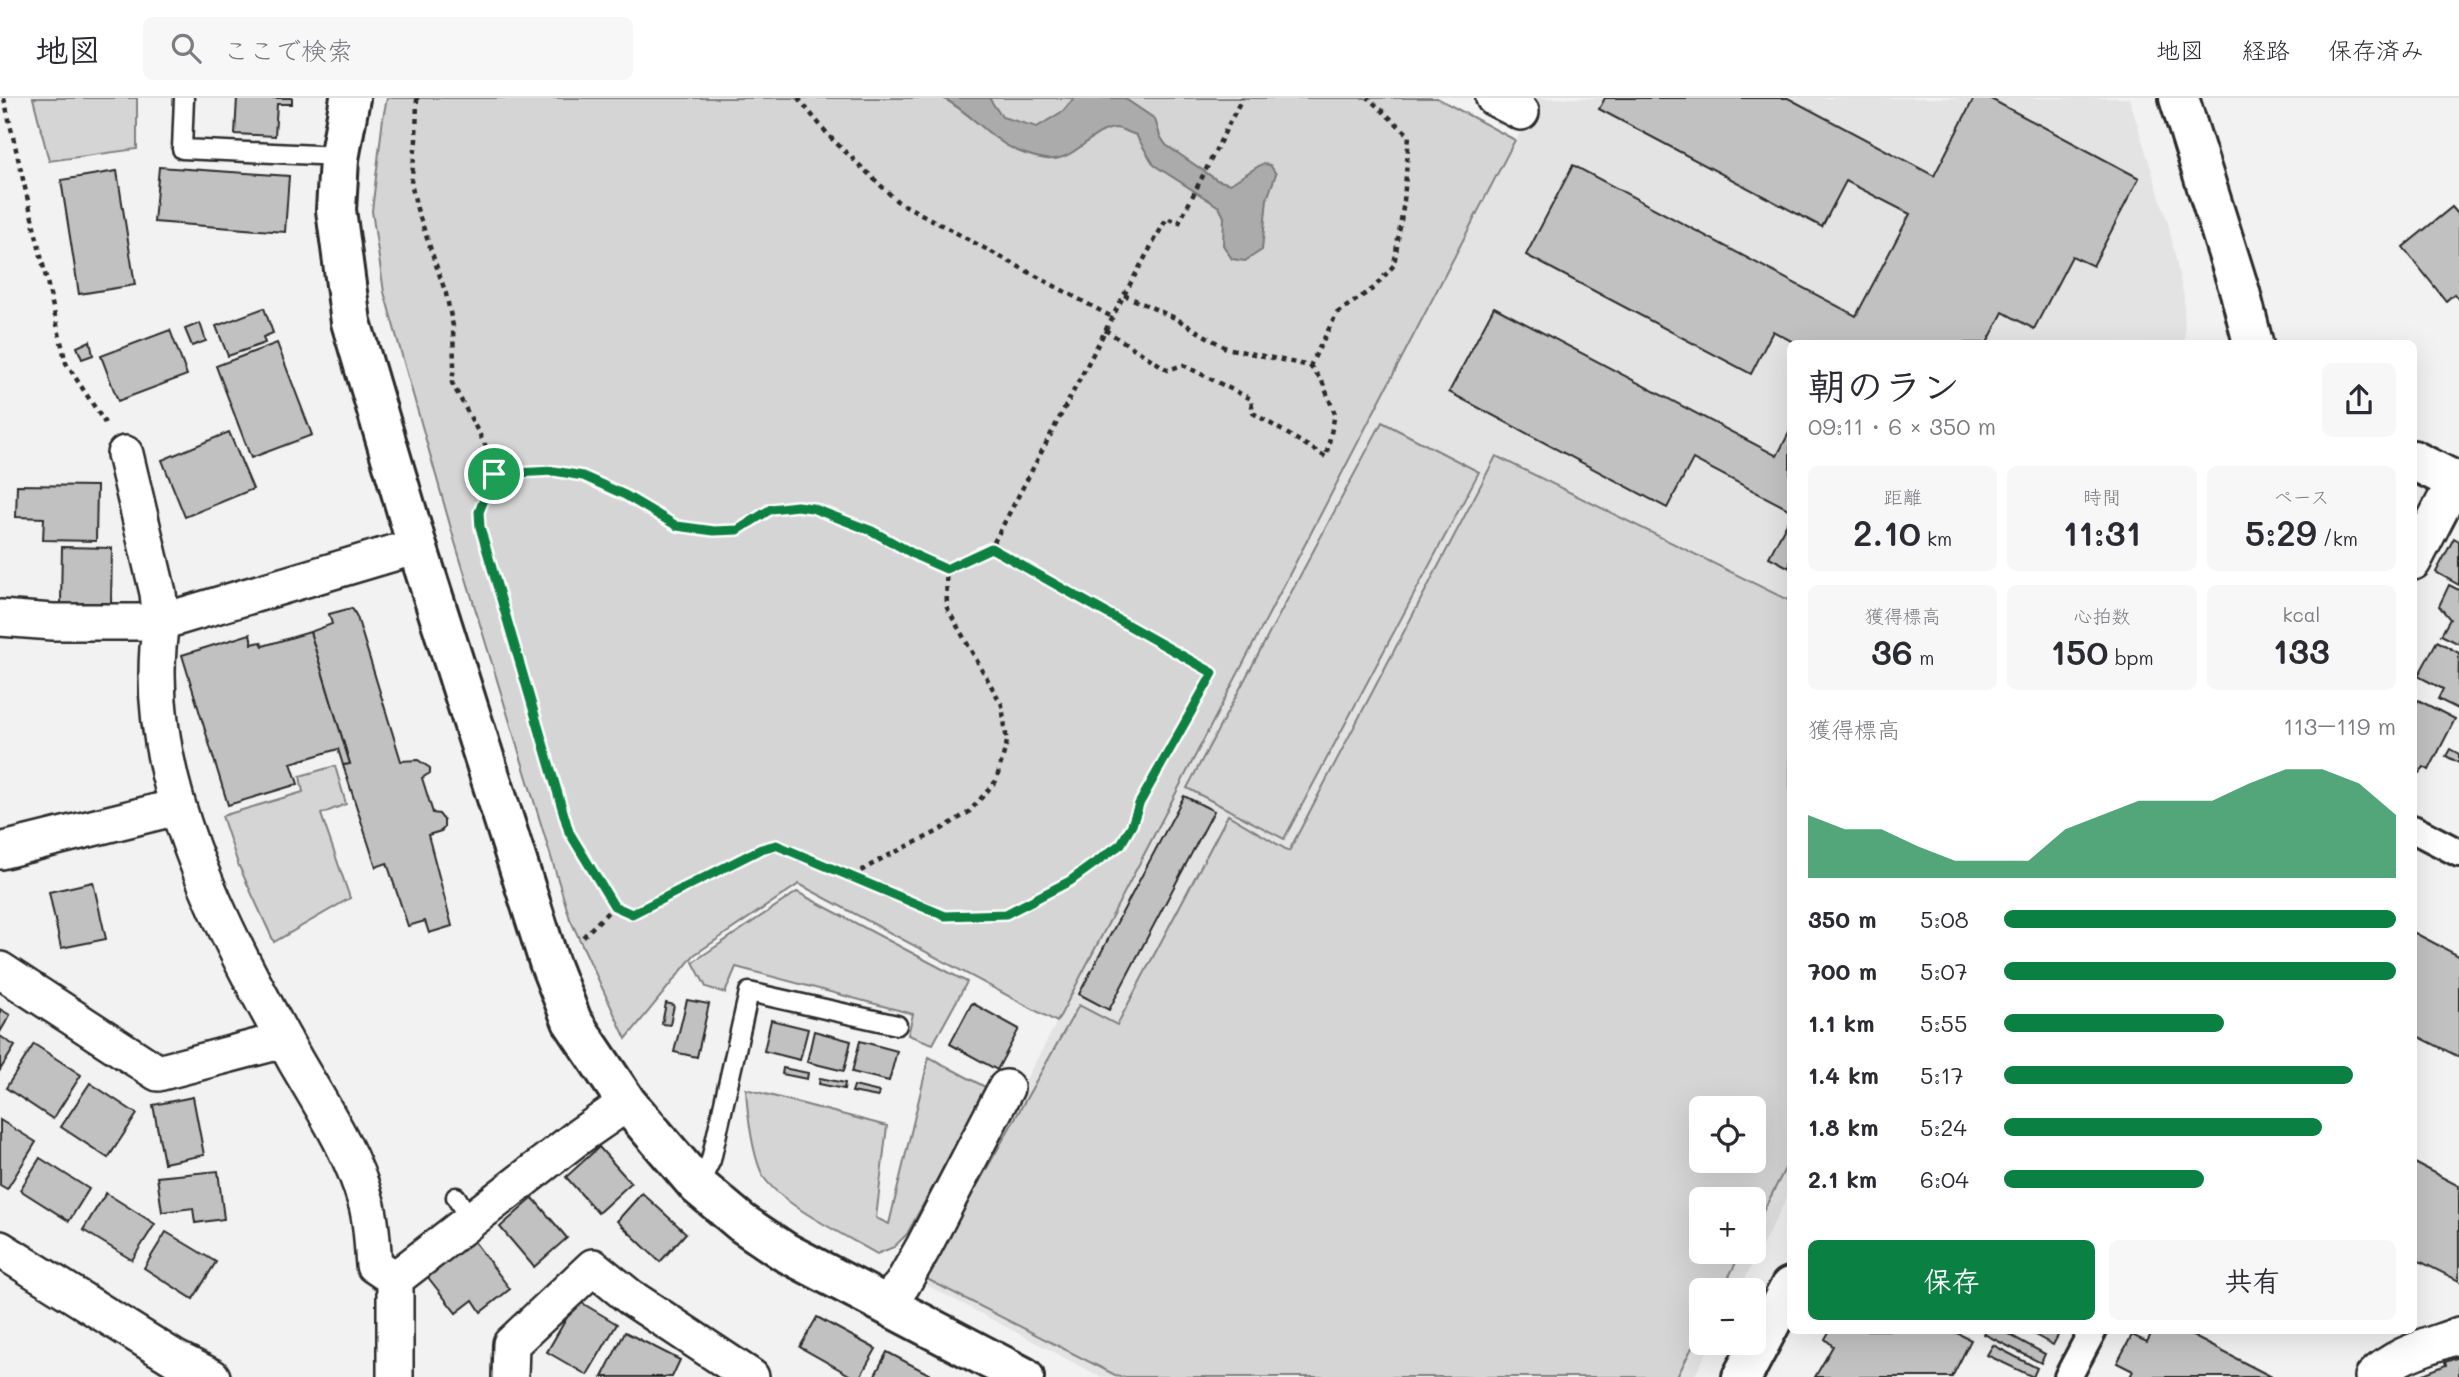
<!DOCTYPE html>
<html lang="ja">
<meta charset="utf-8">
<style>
body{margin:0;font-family:Mali,"Klee One",sans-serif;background:#f7f7f7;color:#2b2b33;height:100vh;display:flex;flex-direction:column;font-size:26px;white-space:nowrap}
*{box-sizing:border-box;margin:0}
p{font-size:23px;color:#7c7c81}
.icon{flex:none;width:38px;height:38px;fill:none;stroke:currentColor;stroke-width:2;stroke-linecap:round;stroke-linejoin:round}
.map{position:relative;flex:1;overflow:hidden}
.details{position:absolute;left:1787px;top:242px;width:630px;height:994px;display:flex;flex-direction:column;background:#fff;border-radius:10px;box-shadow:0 7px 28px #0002}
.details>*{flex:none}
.controls{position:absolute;left:1689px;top:998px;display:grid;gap:14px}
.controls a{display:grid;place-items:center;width:77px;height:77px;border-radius:10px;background:#fff;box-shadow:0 7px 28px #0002;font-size:35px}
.pin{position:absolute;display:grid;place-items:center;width:60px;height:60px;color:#fff;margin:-30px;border:4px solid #fff;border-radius:50%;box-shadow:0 2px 7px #0007}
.round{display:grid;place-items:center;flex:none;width:74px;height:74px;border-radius:10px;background:#f7f7f7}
.summary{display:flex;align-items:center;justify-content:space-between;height:119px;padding:0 21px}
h1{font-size:38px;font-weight:600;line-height:52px}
.metrics{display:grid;grid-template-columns:repeat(3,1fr);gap:10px;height:119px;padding:7px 21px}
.metrics div{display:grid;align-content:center;border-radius:10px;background:#f7f7f7;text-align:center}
.metrics b{font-size:35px;font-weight:600}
.metrics small{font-size:19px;font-weight:400}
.metrics p{font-size:19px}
.chart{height:196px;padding:14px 21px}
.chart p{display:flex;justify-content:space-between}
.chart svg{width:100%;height:126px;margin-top:7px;fill:#0b8043;opacity:.7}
.action{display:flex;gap:14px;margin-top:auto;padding:14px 21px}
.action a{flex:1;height:80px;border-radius:10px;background:#0b8043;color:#fff;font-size:28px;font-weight:600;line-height:80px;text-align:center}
.action a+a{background:#f7f7f7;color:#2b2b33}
ul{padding:0 21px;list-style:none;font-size:23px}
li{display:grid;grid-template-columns:112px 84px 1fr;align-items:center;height:52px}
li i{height:18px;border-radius:9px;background:#0b8043}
header{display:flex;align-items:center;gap:42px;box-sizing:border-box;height:98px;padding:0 35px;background:#fff;border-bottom:2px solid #e1e1e2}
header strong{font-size:33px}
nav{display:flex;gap:38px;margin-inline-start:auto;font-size:24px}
.search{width:490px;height:63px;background:#f7f7f7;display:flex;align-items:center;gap:18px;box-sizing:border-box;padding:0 24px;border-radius:10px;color:#7c7c81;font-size:26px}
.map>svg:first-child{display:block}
</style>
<header>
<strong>地図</strong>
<div class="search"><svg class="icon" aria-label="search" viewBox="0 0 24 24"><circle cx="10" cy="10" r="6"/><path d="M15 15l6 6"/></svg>ここで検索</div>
<nav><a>地図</a><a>経路</a><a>保存済み</a></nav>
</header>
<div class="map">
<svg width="2459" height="1279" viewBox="0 0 2459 1279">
<rect width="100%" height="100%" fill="#f2f2f2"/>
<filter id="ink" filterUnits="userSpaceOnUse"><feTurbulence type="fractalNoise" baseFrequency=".0143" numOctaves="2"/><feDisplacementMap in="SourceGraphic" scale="14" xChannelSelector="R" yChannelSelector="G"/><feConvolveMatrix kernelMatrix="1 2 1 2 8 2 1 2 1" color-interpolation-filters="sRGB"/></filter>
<g filter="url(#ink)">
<path fill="#e3e3e3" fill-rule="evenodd" d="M1535 0H2129L2168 125 2184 199 2185 245H1790V1094L1739 1192H1701V1244H1712L1694 1279H1101L917 1182 1057 924 1537 2ZM1701 1010H1754V1062H1701ZM1701 1101H1754V1153H1701Z"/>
<g fill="#d5d5d5" stroke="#808080" stroke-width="2" fill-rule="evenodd">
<path d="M33 0H137V51L49 63Z"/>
<path d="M387 0H1437L1515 42 1057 924 799 786 694 857 626 941 570 821 454 441 384 194 372 113 383 20Z"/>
<path d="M1382 324 1479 374 1284 741 1187 690Z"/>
<path d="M1496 358 1790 503V1061L1754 1131V1101H1701V1153H1742L1722 1192H1701V1232L1677 1279H1119L925 1180 1079 907 1117 927 1228 717 1289 753ZM1701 1010H1754V1062H1701Z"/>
<path d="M335 668 346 706 321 716 350 800 274 844 238 766 222 718 303 694 300 678Z"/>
<path d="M797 794 967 884 933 946 908 937 913 916 736 869 725 895 706 889 693 864Z"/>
<path d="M929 959 987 990 907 1136 894 1149 877 1156C845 1137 787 1110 765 1081 753 1063 747 1014 746 991L887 1028 876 1120 889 1126Z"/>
</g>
<path fill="#ababab" stroke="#787878" stroke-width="2" d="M943 0H989L1002 19 1037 29 1063 13 1074 0H1124L1155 21 1160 38 1166 47 1217 82 1230 86 1262 66 1270 67 1276 76 1267 101 1262 152 1245 163 1232 161 1223 147 1224 119 1219 109 1154 67 1136 37C1130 35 1120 30 1115 30 1089 33 1074 65 1046 61 994 53 983 22 943 0Z"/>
<g fill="#c1c1c1" stroke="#2b2b2b" stroke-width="2">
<path d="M237 0H292V6H277L275 38 235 36Z"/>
<path d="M1605 0H1788L1934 78 1974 0H1989L2139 80 2093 168 2072 158 2034 231 2003 214 1987 245H1795L1773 233 1751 276 1526 157 1573 67 1856 218 1910 116 1846 83 1822 129 1599 11Z"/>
<path d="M159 69 289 78 285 134 154 124Z"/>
<path d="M117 73 135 187 79 196 61 82Z"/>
<path d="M2452 109 2459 117V202L2454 196 2446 203 2403 149Z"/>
<path d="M1494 209 1777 358 1790 333V412L1693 361 1667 410 1449 294Z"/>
<path d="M264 210 273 235 263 239 265 245 228 258 216 228Z"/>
<path d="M200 225 206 243 192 248 185 231Z"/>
<path d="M170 232 187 277 118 303 101 258Z"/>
<path d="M90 243 93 257 82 261 77 249Z"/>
<path d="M277 245 312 337 251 360 216 268Z"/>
<path d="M229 334 253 391 185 419 162 362Z"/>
<path d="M17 387 97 388 96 443 43 442 44 420 16 419Z"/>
<path d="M1790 419V470L1769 459Z"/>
<path d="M2454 440 2459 443V487L2436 474Z"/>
<path d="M62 449 112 450 111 506H61Z"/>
<path d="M2449 487 2459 492V546L2441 537 2450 521 2439 508Z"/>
<path d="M352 510 357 519 401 663 418 662 430 670V675L422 680 433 715 439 716 444 722V730L441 733 428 737 452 828 429 835 425 823 408 828 387 765 376 769 343 667 350 666 310 534 332 526 329 516Z"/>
<path d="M310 534 350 666 343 667 338 651 291 665 298 686 228 707 182 557 250 536 252 546 261 544 263 548Z"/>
<path d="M2437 543 2459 555 2458 611 2438 601 2443 591 2418 578Z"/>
<path d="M2418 602 2455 621 2429 672 2424 669 2419 675 2413 672V612Z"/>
<path d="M2450 651 2459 656V665L2446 658Z"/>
<path d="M1184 698 1214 713 1109 912 1079 896Z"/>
<path d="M93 784 106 841 61 850 49 794Z"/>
<path d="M2413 834 2459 858V959L2413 936Z"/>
<path d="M687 902 709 906 697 959 674 954Z"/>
<path d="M666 905 674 907 670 927 662 926Z"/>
<path d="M972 905 1019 931 997 972 950 946Z"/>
<path d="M0 911 10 917 0 934Z"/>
<path d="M771 922 808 931 800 962 764 953Z"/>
<path d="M814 933 851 943 844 973 807 964Z"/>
<path d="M0 938 15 948 0 972Z"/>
<path d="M860 943 897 953 889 983 852 974Z"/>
<path d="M34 946 81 977 53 1021 6 990Z"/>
<path d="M783 970 808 975 807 981 782 976Z"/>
<path d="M820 980 845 985 844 991 819 986Z"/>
<path d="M90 985 137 1016 108 1060 61 1029Z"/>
<path d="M854 988 879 994 878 999 852 994Z"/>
<path d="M193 999 204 1057 164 1065 153 1007Z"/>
<path d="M0 1022 36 1044 7 1091 0 1087Z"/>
<path d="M599 1049 631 1085 598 1115 566 1079Z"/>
<path d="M40 1060 89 1091 69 1123 20 1092Z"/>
<path d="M2413 1064 2459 1088V1183L2413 1160Z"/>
<path d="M218 1073 224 1121 195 1125 193 1110 162 1114 157 1079Z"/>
<path d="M106 1095 155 1126 132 1162 83 1132Z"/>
<path d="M642 1095 686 1135 660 1164 617 1123Z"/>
<path d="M533 1100 567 1140 534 1169 500 1129Z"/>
<path d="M166 1134 216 1164 193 1201 144 1170Z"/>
<path d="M473 1142 510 1191 481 1214 473 1202 456 1215 427 1178Z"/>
<path d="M577 1202 617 1226 587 1277 547 1254Z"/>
<path d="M817 1219 876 1251 860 1279H853L800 1249Z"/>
<path d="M1830 1232H1951L1971 1242 1952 1279H1815L1833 1248 1825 1241Z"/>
<path d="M1986 1232H2001L2045 1256 2041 1265 1984 1236Z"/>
<path d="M2026 1232H2061L2053 1247Z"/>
<path d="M2153 1232H2181L2272 1279H2130L2133 1273 2117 1265 2132 1237 2147 1244Z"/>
<path d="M625 1234 680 1262 672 1279H602Z"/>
<path d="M1993 1247 2037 1270 2033 1279 1987 1257Z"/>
<path d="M887 1254 929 1276 928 1279H874Z"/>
<path d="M2459 1259V1279H2416L2446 1267 2445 1264Z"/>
</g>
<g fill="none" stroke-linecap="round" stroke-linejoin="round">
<defs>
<g id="service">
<path d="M184 0 182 51 339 58"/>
<path d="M698 1088 711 1062 749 894 897 927"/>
<path d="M456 1099 470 1122"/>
</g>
<g id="pedestrian">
<path d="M2413 731 2459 755"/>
<path d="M2068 1279 2093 1232"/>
</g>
<g id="minor">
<path d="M1494 0 1521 14"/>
<path d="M2413 464 2455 383"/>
<path d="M0 520 53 524H161L158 495 125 356"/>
<path d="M0 753 177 709"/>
<path d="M0 872 158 975 284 942"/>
<path d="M0 1151 176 1261 212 1279"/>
<path d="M395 1181 374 1167C372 1146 372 1123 366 1104 352 1053 321 1007 295 962 224 833 137 676 161 524L417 448"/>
<path d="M885 1206 902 1187 924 1148 1006 990"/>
<path d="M395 1279V1181L578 1039 627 1005"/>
<path d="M510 1279 511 1246 593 1169 630 1199 751 1279"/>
<path d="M2373 1279C2395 1256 2430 1248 2459 1237"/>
</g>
<g id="tertiary">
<path d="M350 0 339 61 336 112 351 224 417 448 549 864 572 923 627 1005 698 1088 742 1125 785 1154 1024 1279"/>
<path d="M2179 0 2240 194 2253 245"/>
<path d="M2413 362 2459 385"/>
<path d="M1742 1279 1790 1189"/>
</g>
</defs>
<use href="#service" stroke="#2b2b2b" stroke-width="23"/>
<use href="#pedestrian" stroke="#2b2b2b" stroke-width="32"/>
<use href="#minor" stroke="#2b2b2b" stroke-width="40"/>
<use href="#tertiary" stroke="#2b2b2b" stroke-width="44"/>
<g stroke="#2b2b2b" stroke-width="4.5" stroke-dasharray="5 5" stroke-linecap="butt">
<path d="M4 0 66 265 105 325"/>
<path d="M417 0 416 43 411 85 417 111 446 196 453 228 454 268 452 285 490 356 494 376 479 414 480 429 569 734 614 808"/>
<path d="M798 0 830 39 897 103 1112 219"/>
<path d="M1124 197 1175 220 1226 250 1310 268 1337 215 1374 190 1394 167 1404 103 1409 37 1368 0"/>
<path d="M1105 232 1168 272 1183 267 1251 301 1253 315 1326 359 1335 316 1322 283 1310 268"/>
<path d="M494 376C551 373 574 369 627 399 643 408 661 423 678 428 691 433 729 436 741 430 762 419 775 406 800 408 814 409 827 415 840 421 877 435 910 456 946 471L991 450 1124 197 1167 120 1179 125 1242 0"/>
<path d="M852 778 883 760 937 734 969 714 996 683 1007 644 1002 607 947 510 946 471"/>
<path d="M583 839 614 808 632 816 761 751 776 747 945 818 1005 816 1070 783 1121 746 1132 727 1139 706 1213 575 991 450"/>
</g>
<use href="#service" stroke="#fff" stroke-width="18"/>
<use href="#pedestrian" stroke="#fff" stroke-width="26"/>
<use href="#minor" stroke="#fff" stroke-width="35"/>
<use href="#tertiary" stroke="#fff" stroke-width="38"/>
</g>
</g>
<g fill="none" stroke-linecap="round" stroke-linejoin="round" filter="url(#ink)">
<defs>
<path id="route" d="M554 373 583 378 625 397 677 428 714 433 738 432 771 411 797 408 812 410 872 433 919 459 946 471 991 450 1213 575 1139 706 1132 727 1121 746 1070 783 1006 816 945 818 776 747 761 751 632 816 614 808 569 734 480 429 479 414 494 376Z"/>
</defs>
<use href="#route" stroke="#fff" stroke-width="14"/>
<use href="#route" stroke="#0b8043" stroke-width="9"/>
</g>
</svg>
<div class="controls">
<a><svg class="icon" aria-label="locate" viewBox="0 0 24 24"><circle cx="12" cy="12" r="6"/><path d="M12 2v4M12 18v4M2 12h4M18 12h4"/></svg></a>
<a>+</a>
<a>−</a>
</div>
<div class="pin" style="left:494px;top:376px;background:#1e9e55"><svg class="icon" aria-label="arrive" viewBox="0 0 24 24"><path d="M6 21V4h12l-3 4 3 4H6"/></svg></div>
<section class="details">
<div class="summary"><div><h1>朝のラン</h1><p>09:11 · 6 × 350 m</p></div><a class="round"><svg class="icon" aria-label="share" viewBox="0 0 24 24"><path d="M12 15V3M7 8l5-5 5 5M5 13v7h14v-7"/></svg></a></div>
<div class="metrics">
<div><p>距離</p><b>2.10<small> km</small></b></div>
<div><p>時間</p><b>11:31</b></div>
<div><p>ペース</p><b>5:29<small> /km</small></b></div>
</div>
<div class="metrics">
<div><p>獲得標高</p><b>36<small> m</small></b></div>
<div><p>心拍数</p><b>150<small> bpm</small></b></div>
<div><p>kcal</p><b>133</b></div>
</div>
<div class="chart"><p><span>獲得標高</span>113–119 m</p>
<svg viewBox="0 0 160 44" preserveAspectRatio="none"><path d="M0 44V22L10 27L20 27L30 33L40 38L50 38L60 38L70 27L80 22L90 17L100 17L110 17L120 11L130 6L140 6L150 11L160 22V44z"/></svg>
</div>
<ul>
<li><b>350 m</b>5:08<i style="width:100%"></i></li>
<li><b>700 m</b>5:07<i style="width:100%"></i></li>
<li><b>1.1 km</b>5:55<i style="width:56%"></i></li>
<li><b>1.4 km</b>5:17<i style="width:89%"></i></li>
<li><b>1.8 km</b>5:24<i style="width:81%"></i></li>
<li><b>2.1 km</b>6:04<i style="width:51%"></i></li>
</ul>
<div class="action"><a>保存</a><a>共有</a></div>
</section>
</div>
